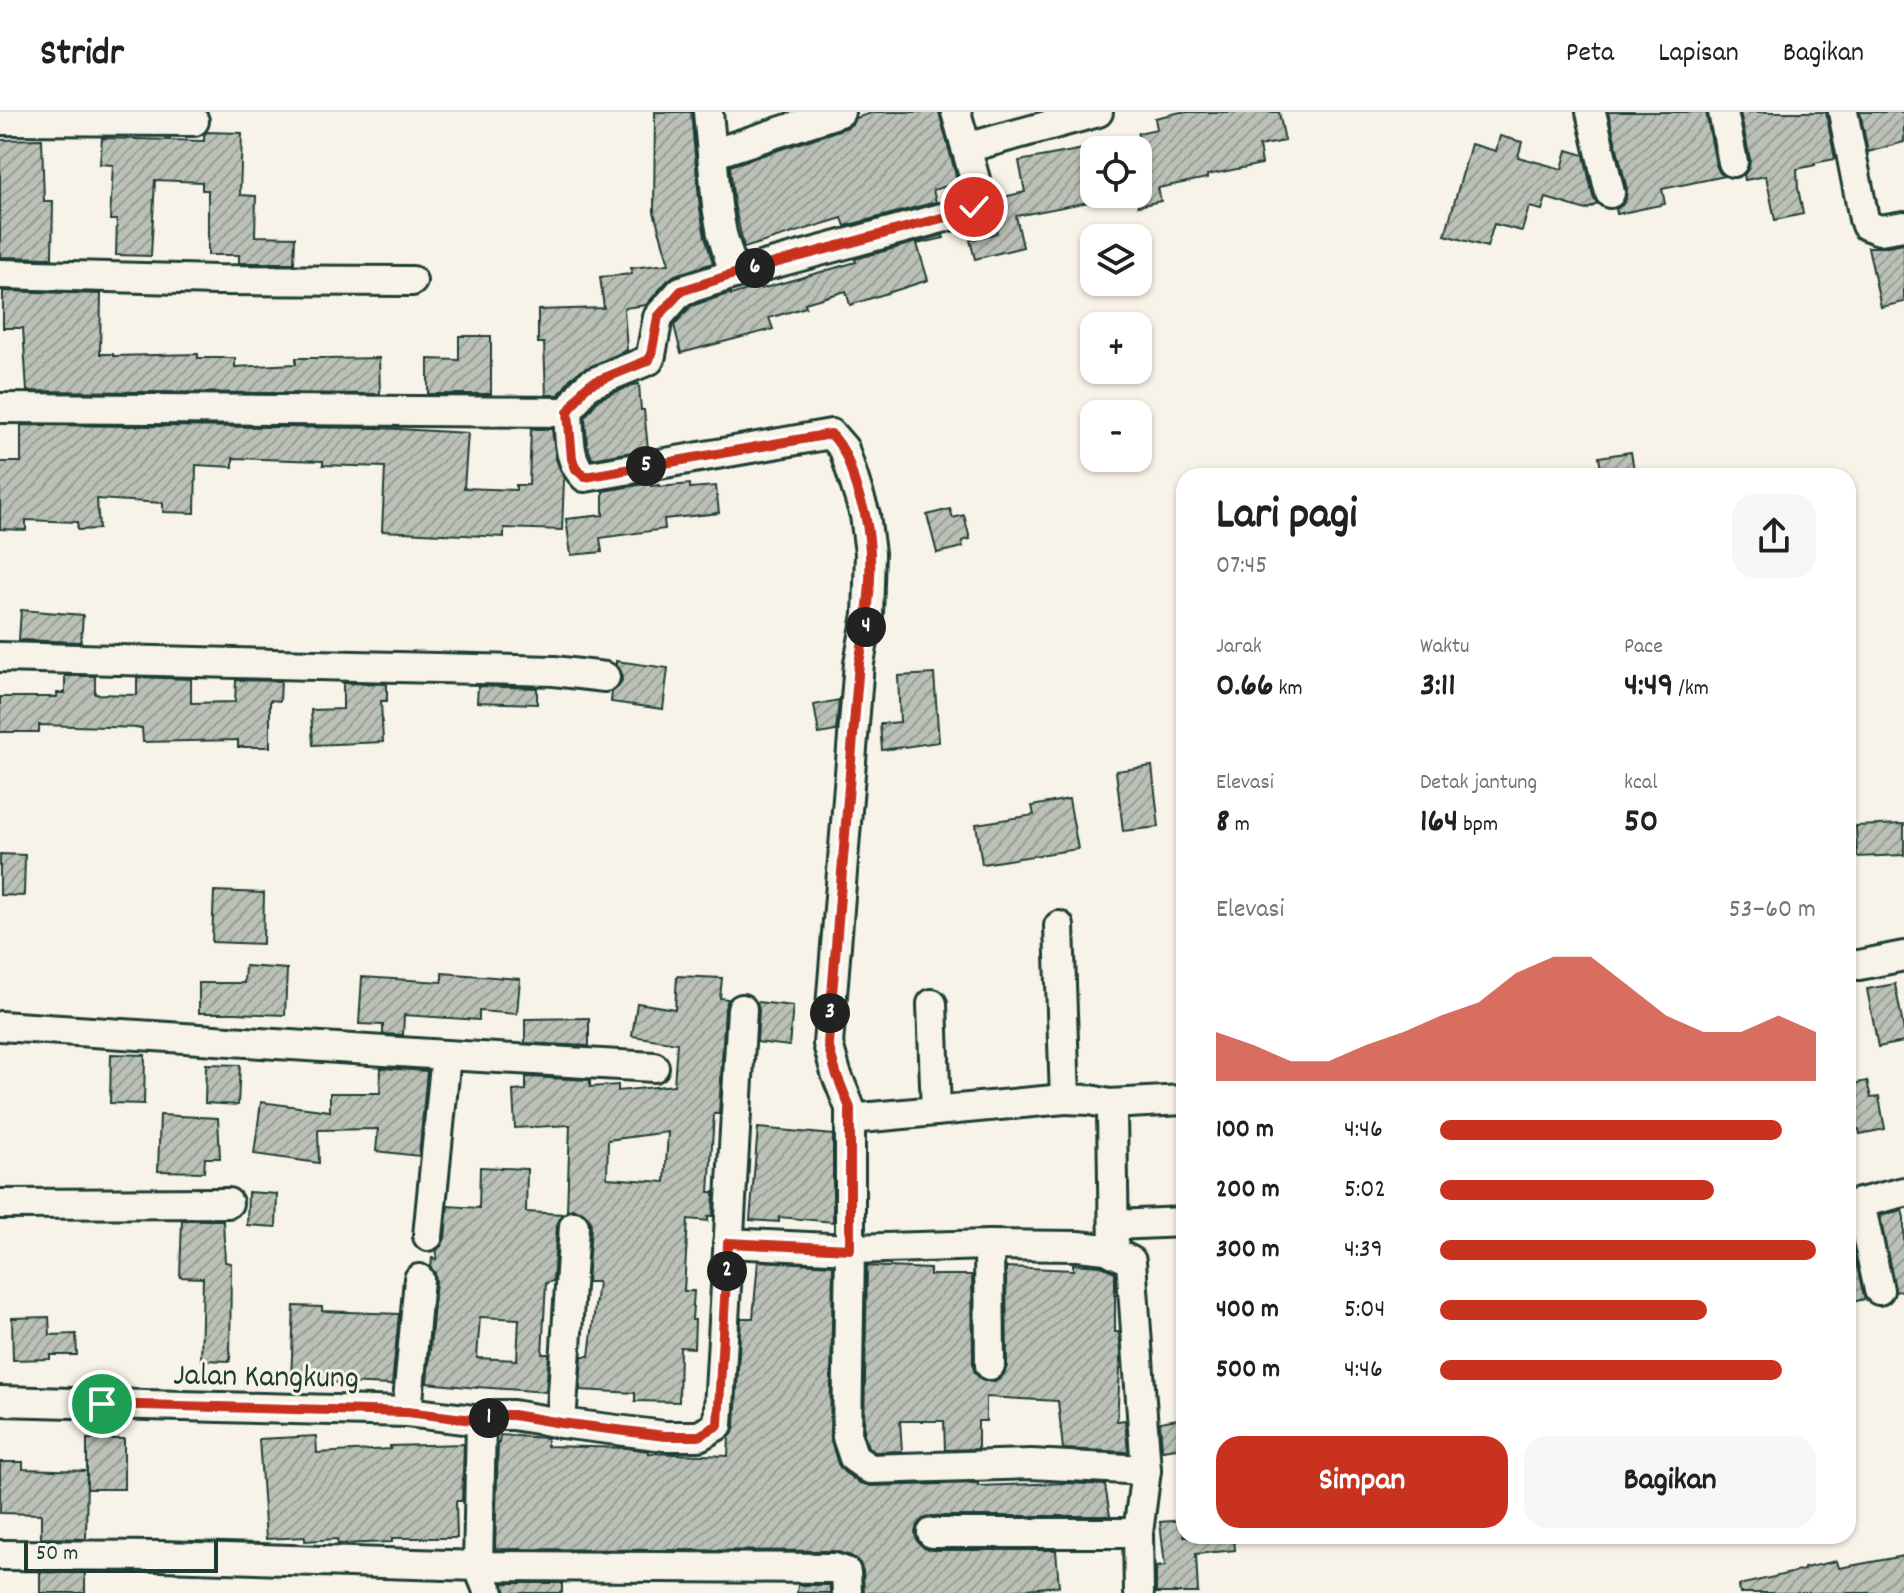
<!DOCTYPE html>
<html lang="id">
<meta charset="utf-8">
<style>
body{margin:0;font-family:Dekko,sans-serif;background:#f6f6f6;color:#202124;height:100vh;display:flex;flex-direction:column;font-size:30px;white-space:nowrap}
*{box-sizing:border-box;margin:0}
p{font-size:26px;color:#757577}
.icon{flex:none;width:44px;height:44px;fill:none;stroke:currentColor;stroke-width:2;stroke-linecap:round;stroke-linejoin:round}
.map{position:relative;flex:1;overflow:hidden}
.panel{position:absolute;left:1176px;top:356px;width:680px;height:1076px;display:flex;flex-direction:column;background:#fff;border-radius:24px;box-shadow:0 2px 6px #0004}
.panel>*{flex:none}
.controls{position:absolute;left:1080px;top:24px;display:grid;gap:16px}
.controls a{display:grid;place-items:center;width:72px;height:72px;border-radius:16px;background:#fff;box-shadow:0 2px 6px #0004;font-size:40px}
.scale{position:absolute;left:24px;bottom:20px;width:194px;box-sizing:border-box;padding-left:8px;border:4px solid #1f3d34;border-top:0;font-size:22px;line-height:28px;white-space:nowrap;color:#1f3d34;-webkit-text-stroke:6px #f7f3e8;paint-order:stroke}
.pin{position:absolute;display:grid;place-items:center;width:68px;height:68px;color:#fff;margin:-34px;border:4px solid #fff;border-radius:50%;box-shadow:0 2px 8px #0007}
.km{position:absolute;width:40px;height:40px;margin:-20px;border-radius:50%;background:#222;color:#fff;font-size:22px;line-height:40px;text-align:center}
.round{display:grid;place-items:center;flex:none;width:84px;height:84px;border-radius:24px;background:#f6f6f6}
.summary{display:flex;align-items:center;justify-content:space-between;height:136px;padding:0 40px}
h1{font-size:44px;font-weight:800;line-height:60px}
.metrics{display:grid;grid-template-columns:repeat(3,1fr);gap:12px;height:136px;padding:8px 40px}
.metrics div{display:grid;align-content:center}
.metrics b{font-size:34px;font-weight:800}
.metrics small{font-size:22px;font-weight:400}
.metrics p{font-size:22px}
.chart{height:224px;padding:16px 40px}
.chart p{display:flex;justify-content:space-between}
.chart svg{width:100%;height:144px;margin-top:8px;fill:#c8321e;opacity:.7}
.primary-button{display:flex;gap:16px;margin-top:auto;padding:16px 40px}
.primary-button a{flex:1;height:92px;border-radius:24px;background:#c8321e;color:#fff;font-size:32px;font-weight:800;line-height:92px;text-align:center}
.primary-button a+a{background:#f6f6f6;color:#202124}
ul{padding:0 40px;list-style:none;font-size:26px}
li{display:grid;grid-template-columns:128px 96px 1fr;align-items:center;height:60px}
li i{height:20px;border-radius:10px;background:#c8321e}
header{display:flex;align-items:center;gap:48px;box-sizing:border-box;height:112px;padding:0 40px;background:#fff;border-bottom:2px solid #e0e0e0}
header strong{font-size:38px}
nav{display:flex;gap:44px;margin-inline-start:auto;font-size:28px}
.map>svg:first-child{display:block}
</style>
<header>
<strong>Stridr</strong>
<nav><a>Peta</a><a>Lapisan</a><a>Bagikan</a></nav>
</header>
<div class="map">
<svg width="1904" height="1481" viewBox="0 0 1904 1481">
<defs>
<pattern id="building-hatch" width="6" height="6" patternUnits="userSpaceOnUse" patternTransform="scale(2)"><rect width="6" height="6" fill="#bbc1b6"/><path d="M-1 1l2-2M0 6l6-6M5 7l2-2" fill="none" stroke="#979e95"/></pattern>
</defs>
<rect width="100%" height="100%" fill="#f7f3e8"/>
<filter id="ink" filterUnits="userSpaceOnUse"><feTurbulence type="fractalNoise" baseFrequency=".0125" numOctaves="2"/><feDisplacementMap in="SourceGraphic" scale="16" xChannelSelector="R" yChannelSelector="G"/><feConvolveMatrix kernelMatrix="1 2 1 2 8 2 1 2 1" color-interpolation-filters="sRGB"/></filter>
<g filter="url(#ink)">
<g fill="url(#building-hatch)" stroke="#1f3d34" stroke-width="2" fill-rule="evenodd">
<path d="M655 0H691L700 97 705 125 713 151 675 163 668 168 646 193 624 196 627 238 580 259 570 267 559 283H546L544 231H538V198L604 196 600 165 632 162 631 156 669 152 654 100Z"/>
<path d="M875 0H939L958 71 933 78 936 90 845 114 842 106 744 136 734 92 730 54 845 16 852 12 855 6Z"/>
<path d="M1181 0H1279L1285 29 1259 34 1262 52 1207 63V66L1158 76 1161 89 1138 94V21L1157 17 1155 6Z"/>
<path d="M1608 0H1706L1716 53 1720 61 1725 64 1662 77 1665 92 1617 102 1616 97 1622 93 1626 87 1627 77Z"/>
<path d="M1740 0H1826L1835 47 1814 51 1815 53 1797 57 1798 76 1803 102 1775 108 1766 64 1745 68 1744 63 1749 56 1750 47Z"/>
<path d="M1860 0H1904V30L1868 40Z"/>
<path d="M206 20 242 21 240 83 256 84 255 124 295 125 294 151H239V143H208V78H202V70L155 68 151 144 116 143 117 108H110L113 53 100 52 102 26 204 29V23Z"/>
<path d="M1500 24 1522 30 1518 45 1562 57 1567 38 1584 43 1593 85 1597 92 1586 98 1546 86 1542 98 1529 95 1522 119 1494 112 1487 135 1445 123 1471 32 1496 39Z"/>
<path d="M42 27 44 89H53L52 146 0 145V28Z"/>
<path d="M1094 35V89L1016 104 1023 135 975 147 970 128 997 121 991 98 995 87 1025 80 1019 49Z"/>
<path d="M943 123 944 126 917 132 928 168 850 193 846 179 805 191 806 195 769 206 773 217 681 241 674 213 691 194 731 181V183L760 174 761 177 856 150 855 147Z"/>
<path d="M1904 131V190L1881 195 1868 135H1883Z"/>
<path d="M3 179 101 182 100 242H113V244L198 242V246H235V255L296 252V246H329V247L379 246 380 282 27 279 23 216H3Z"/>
<path d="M459 224H491V282H428V247L459 248Z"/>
<path d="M639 272 641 298H644L648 337 592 347 587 332 585 305 599 287 633 273Z"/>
<path d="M21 313 380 316 468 321 464 376 516 378V373H529L531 317H552L556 347 564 367 562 418 504 416V425L382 419 385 355 323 353V349L233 346V355L196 353 195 401 163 400V391L97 387 99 417 78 418 77 410 26 408V418L0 417V350H21Z"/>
<path d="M1631 340 1635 364H1602L1599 345Z"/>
<path d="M651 371V374L659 373V375L690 372V376L716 374 719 401 664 407 665 417 600 426 602 440 571 443 566 407 603 403V379Z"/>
<path d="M950 397 953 406 964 403 970 427 962 429 963 435 937 441 927 403Z"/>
<path d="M21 498 83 503 81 530 19 528Z"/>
<path d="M616 549 668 556 663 597 611 590 612 580 619 574 622 568 621 559 616 552Z"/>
<path d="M934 562 939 630 882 638 880 612 900 610 898 564Z"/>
<path d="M65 564H95V582L137 583V565L191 567V591L235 590 236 568 281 569 280 589 270 588V635H238V628L143 630 142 616 39 613V620H0V585H57V581H65Z"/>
<path d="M343 571 387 572V589H381L383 630 313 633 311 598 343 597Z"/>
<path d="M478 574 537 576V592L477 590Z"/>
<path d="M839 588 836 619 819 622 814 593Z"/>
<path d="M1152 654 1159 715 1123 719 1116 659Z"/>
<path d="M1069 687 1078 737 982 752 976 712 1034 703 1032 694Z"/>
<path d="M1904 712V743L1857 745 1856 714Z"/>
<path d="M0 742 25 743 24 784 0 783Z"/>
<path d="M214 779 264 781 263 832 212 830Z"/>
<path d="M245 854 287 857 285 903 235 901H199V871H244Z"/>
<path d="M442 861 520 867 517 902 479 899V908L404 903 403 923 383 922V913L359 912 362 865 442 870Z"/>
<path d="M677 864 722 866 720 886 728 887 725 896 719 1002H714L709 1080H714L713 1104H708V1109L688 1107 684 1179H694L692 1208H695L694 1236 680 1235 679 1290 635 1289V1281L580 1278 582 1244H589L598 1170H587L591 1115 590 1107 583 1100 574 1097 567 1098 570 1013 515 1016 513 979 526 978V965L590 968V975L618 973V979L674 973 677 931 632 924 637 891 675 897ZM668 1020 665 1070 607 1066 608 1028Z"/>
<path d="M1895 872 1904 919V930L1878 935 1867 877Z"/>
<path d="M757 890 793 894 789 934 757 930 759 898Z"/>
<path d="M589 906V934L525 931V907Z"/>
<path d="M111 942 145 943 144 992 110 991Z"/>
<path d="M206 952 240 953 238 993 205 991Z"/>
<path d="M381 956 427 959 419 1044 376 1039 378 1017 318 1018 319 1051 254 1042 261 990 330 999V981H380Z"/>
<path d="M1867 969 1871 986 1879 985 1885 1017 1860 1022 1859 1017 1848 1018V973Z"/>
<path d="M160 1003 218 1006 220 1046H205L204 1060 158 1059Z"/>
<path d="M758 1016 833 1023V1110L779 1105V1110L750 1108Z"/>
<path d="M480 1055 527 1057 526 1100 563 1102 557 1113 553 1169 546 1171 542 1242H549L546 1280 477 1275V1276L427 1271 436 1169 435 1161 431 1156 432 1146 436 1147 437 1138 442 1133 445 1126 448 1094 479 1096ZM480 1205 519 1207 517 1248 477 1246Z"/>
<path d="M248 1080 277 1082 276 1115 247 1113Z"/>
<path d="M1902 1098 1904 1106V1178L1895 1180 1880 1104Z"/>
<path d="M182 1108H223L225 1150 231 1151 230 1249 201 1248 203 1166 180 1165Z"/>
<path d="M1848 1119 1865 1187 1848 1191Z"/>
<path d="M758 1149 833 1153 830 1325 838 1352 844 1360 860 1371 871 1374 978 1371V1374L1066 1371 1105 1373 1110 1404H932L923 1407 917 1413 915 1420 917 1429 923 1435 931 1438H1056L1059 1474 1016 1478 1017 1481H967V1479L942 1481H864L863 1459 860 1451 851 1444 834 1439 495 1437 498 1331H499L500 1323 547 1326V1334L628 1336 649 1339V1341L728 1344 729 1326 733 1321 735 1314 741 1206H753Z"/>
<path d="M1073 1152 1101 1154 1115 1160V1220H1119L1121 1241 1117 1309 1125 1308 1128 1340 1063 1337 1058 1289 986 1285V1309H978V1337L945 1338 944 1309H900L902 1339 875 1340 868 1335 864 1322 867 1154 930 1157V1163H972L973 1254 975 1261 981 1267 991 1270 998 1268 1004 1262 1007 1254 1006 1155 1073 1158Z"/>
<path d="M294 1194 322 1195V1199L399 1202 392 1273 291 1269Z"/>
<path d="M49 1205 50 1223 76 1222 77 1243H50V1247L13 1248 12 1206Z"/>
<path d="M1184 1306V1335L1162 1338 1160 1310Z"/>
<path d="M316 1324 317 1341 390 1337V1334L464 1332 462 1389H456L457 1426H392V1430L338 1432 337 1427 305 1429V1425L266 1427 259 1327Z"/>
<rect x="87" y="1327" width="37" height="50"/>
<path d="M0 1350H23V1357L87 1359 86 1427 41 1426V1402L0 1401Z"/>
<path d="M1184 1408V1424H1234L1235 1438 1196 1442 1198 1481H1156V1455L1165 1454 1160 1410Z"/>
<path d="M1904 1444V1481H1740L1739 1473 1804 1458V1456L1837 1449 1839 1456Z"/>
<path d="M40 1460 85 1461V1481H40Z"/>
<path d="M503 1471H562V1481H506Z"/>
<path d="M798 1473H830V1481H797Z"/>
</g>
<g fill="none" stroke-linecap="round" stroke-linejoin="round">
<defs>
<g id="minor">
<path d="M708 0 717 94 722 122 734 162"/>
<path d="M956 0 978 78C979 90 975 94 964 100L734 162 681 179 658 205 651 243 649 248 590 272 584 277 568 300C570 323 567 349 585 365L831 322 844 337 865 403 870 441 868 503 859 551 828 932 836 961 850 996V1137L847 1325 854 1346 870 1357 1031 1352 1146 1358"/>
<path d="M1591 0 1610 81"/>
<path d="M1723 0 1733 50"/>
<path d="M1843 0 1864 107 1866 113 1880 118 1904 114"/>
<path d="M0 8 194 9"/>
<path d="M966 36 1098 0"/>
<path d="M712 42 840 0"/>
<path d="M0 162 216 168 412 169"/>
<path d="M0 296 568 300"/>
<path d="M0 545 554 559 605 565"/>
<path d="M1059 814 1065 987 1090 988 1109 992 1112 1000 1114 1141"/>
<path d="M1848 853H1859L1904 844"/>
<path d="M932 892 936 999"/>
<path d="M0 914 446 943 654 955"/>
<path d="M1109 992 1184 988"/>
<path d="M850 1007 1065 987"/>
<path d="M1860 1091 1879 1178"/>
<path d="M0 1092 228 1091"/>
<path d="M1848 1094 1904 1080"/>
<path d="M1114 1113 1184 1110"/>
<path d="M428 1124 446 943"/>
<path d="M728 1131 850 1137 989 1133 1078 1134 1106 1137 1131 1149 1146 1358 1138 1421 1139 1481"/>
<path d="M989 1133 990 1253"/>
<path d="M0 1289 407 1300 481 1309 496 1303H513L561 1311 665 1324H699L718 1313 742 897"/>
<path d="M407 1300 419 1167"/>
<path d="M481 1309 478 1454 489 1481"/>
<path d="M561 1311 574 1114"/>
<path d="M932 1421H1138"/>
<path d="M0 1443 162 1444 478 1454 834 1456 846 1460 847 1481"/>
</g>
</defs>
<use href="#minor" stroke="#1f3d34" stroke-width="34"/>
<use href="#minor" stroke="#f7f3e8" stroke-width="28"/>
</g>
</g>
<g fill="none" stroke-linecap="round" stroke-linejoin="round" filter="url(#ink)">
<defs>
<path id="route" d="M102 1292 407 1300 481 1309 496 1303H513L561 1311 665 1324H699L718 1313 728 1131 850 1137V996L836 961 828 932 859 551C868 503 876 451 865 402 862 392 858 382 855 372 850 353 845 336 831 322L585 365 576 357 572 347 568 300 584 277 590 272 649 248 651 243 658 205 681 179 734 162 964 100 974 95"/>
</defs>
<use href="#route" stroke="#fff" stroke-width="16"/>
<use href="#route" stroke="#c8321e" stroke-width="10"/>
</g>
<g text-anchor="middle" stroke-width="6" stroke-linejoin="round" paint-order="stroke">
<g font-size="32" fill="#1f3d34" stroke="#f7f3e8">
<text transform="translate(266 1262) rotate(1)" y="11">Jalan Kangkung</text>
</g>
</g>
</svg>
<div class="controls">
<a><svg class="icon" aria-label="locate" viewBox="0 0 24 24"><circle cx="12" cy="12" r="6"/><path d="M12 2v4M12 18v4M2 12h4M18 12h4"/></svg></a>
<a><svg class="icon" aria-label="layers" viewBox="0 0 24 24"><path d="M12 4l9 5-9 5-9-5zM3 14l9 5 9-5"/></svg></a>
<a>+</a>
<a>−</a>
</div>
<div class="scale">50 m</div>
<div class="pin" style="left:102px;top:1292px;background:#1e9e55"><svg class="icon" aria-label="arrive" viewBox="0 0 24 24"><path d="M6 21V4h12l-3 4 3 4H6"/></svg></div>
<div class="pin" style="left:974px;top:95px;background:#d93025"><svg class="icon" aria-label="check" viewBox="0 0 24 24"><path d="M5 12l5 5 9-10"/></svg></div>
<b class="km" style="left:489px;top:1306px">1</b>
<b class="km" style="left:727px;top:1159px">2</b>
<b class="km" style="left:830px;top:901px">3</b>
<b class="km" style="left:866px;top:515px">4</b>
<b class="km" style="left:646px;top:354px">5</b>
<b class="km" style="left:755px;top:156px">6</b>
<section class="panel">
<div class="summary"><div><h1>Lari pagi</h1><p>07:45</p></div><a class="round"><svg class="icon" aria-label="share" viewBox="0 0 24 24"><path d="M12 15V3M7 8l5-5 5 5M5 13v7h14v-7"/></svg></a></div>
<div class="metrics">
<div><p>Jarak</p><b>0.66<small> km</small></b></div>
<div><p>Waktu</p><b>3:11</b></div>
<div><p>Pace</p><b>4:49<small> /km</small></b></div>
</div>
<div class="metrics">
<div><p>Elevasi</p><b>8<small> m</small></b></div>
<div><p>Detak jantung</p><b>164<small> bpm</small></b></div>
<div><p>kcal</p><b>50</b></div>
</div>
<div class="chart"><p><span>Elevasi</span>53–60 m</p>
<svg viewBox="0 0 160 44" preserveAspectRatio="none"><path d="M0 44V29L10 33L20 38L30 38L40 33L50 29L60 24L70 20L80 11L90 6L100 6L110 15L120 24L130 29L140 29L150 24L160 29V44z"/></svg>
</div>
<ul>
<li><b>100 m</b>4:46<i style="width:91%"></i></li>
<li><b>200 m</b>5:02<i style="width:73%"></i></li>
<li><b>300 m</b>4:39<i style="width:100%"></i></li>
<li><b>400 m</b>5:04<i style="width:71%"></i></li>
<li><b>500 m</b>4:46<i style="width:91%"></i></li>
</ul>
<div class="primary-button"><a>Simpan</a><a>Bagikan</a></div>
</section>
</div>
